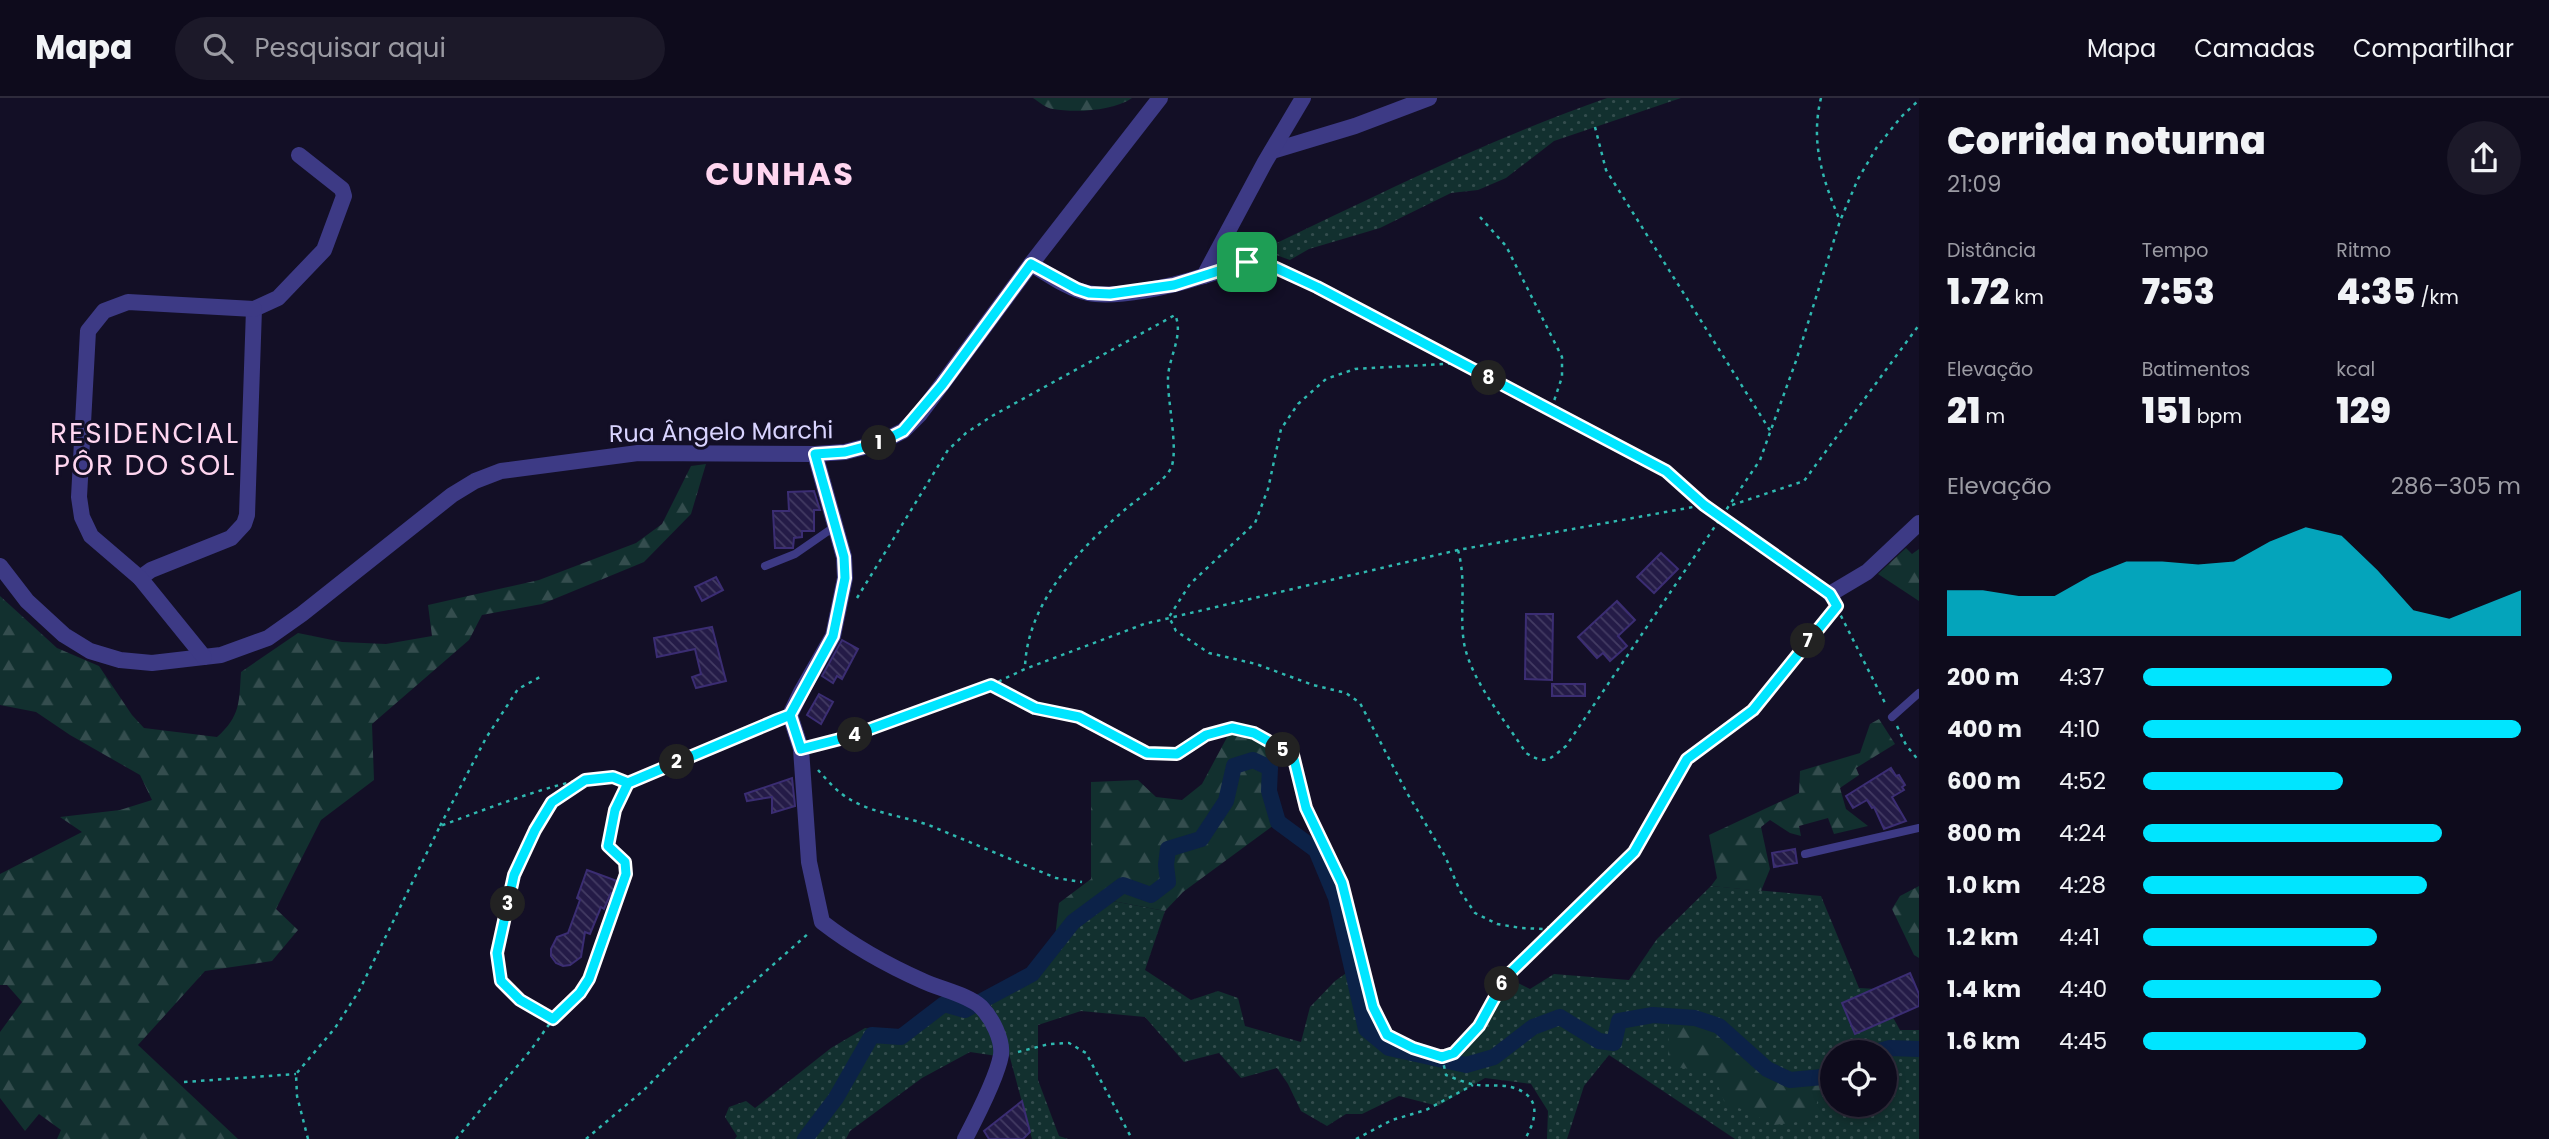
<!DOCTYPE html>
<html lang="pt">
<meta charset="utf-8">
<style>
body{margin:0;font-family:Poppins,sans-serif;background:#1c1929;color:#f1f3f6;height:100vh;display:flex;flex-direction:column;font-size:26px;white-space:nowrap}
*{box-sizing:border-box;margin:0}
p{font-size:23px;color:#9b9ba3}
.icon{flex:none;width:38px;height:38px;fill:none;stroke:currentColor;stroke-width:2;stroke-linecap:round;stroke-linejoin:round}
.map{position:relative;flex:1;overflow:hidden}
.panel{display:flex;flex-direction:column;background:#0e0b1c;width:630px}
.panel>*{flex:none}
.buttons{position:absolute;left:1820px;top:942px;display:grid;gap:14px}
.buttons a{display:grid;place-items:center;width:77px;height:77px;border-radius:50%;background:#0e0b1c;box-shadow:0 4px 10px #0003,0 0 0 2px #2e2b3b;font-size:35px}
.pin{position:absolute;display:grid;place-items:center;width:60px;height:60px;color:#fff;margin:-30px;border-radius:14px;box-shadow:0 4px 10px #0006}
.km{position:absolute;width:35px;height:35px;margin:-18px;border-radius:50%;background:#222;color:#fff;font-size:19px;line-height:35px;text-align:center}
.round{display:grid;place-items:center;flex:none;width:74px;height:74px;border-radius:37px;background:#1c1929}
.summary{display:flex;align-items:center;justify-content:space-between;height:119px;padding:0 28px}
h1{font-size:38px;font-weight:800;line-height:52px}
.stats{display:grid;grid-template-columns:repeat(3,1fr);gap:10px;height:119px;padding:7px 28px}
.stats div{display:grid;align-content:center}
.stats b{font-size:35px;font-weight:800}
.stats small{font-size:19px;font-weight:400}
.stats p{font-size:19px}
.chart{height:196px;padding:14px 28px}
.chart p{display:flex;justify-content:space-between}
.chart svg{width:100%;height:126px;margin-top:7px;fill:#00e5ff;opacity:.7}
ul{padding:0 28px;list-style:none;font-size:23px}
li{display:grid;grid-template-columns:112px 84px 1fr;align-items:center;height:52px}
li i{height:18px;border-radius:9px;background:#00e5ff}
header{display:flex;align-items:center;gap:42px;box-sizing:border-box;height:98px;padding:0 35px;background:#0e0b1c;border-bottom:2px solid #2e2b3b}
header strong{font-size:33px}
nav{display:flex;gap:38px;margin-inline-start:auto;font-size:24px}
.search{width:490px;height:63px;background:#1c1929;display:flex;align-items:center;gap:18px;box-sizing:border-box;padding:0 24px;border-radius:38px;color:#9b9ba3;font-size:26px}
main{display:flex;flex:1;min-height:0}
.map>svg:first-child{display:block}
</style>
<header>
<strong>Mapa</strong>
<div class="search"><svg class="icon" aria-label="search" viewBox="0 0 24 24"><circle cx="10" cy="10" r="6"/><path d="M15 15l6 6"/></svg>Pesquisar aqui</div>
<nav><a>Mapa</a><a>Camadas</a><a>Compartilhar</a></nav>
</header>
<main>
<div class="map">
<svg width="1919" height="1041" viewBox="0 0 1919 1041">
<defs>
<pattern id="grass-dots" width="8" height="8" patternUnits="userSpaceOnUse" patternTransform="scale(1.75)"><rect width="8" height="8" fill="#12302f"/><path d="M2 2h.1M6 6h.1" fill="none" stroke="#344d4e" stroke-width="1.8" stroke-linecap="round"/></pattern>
<pattern id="forest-firs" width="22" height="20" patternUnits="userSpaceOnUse" patternTransform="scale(1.75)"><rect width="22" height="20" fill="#12302f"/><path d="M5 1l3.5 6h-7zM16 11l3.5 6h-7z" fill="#344d4e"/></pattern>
<pattern id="building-back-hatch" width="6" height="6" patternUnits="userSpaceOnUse" patternTransform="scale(1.75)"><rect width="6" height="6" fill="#241b47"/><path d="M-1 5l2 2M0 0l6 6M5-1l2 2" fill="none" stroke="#433b63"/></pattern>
</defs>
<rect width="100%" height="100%" fill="#130f26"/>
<g fill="url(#grass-dots)" fill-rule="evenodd">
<path d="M1607 0H1681L1554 43 1506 80 1478 92 1451 95 1380 130 1309 151 1290 162 1262 152C1375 98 1489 41 1607 0Z"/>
<path d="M1711 788 1821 798 1859 890 1877 891 1900 932H1919V1041H1735L1609 957 1584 988 1567 1041H1547L1548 1013 1531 986 1485 980 1438 1008 1399 998 1362 1016H1346L1327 1028 1301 1013 1288 986 1277 970 1241 980 1219 955 1184 964 1145 919 1081 913 1038 927V982L1059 1038 1068 1041H1032L1006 945 988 900 1032 876 1073 824 1102 801 1165 813 1145 872 1191 902 1218 893 1238 900 1245 928 1301 944 1310 909 1335 883 1352 871 1366 931 1389 950 1452 965 1479 928 1506 879 1530 891 1554 876 1629 882 1657 841ZM1832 954H1885V1006H1832Z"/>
<path d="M949 894C976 910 993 926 997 958L970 954 922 980 850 1033 846 1041H735L737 1038 725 1019 729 1009 746 1003 755 1010 831 950 865 930 900 933Z"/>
</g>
<g fill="url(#forest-firs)">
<path d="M1033 0H1132C1114 13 1075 15 1053 11 1046 10 1039 4 1033 0Z"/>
<path d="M706 366 691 416 644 464 542 506 482 517 469 542 372 626 374 682 321 722 276 811 298 832 272 863 205 873 138 947 238 1041H57L61 1032 39 1016 25 1033 0 1000V934L22 904 7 887H0V776L82 734 60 719 120 712 152 702 140 677 70 637 36 614 0 607V498L57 550 99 568 132 617 144 630 217 639C241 618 239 603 241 574L298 535 342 544 386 546 432 538 428 507 539 482 636 445 662 426 691 368Z"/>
<path d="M1906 450 1912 456 1919 451V503L1878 476Z"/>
<path d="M1879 621 1895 646 1856 670 1859 677 1840 690 1846 711 1868 728 1834 736 1828 720 1799 728 1801 738 1790 735 1770 722 1761 729 1770 771 1761 793 1711 788 1717 780 1709 737 1799 695 1800 673 1860 655 1870 626Z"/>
<path d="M1232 630 1254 635 1275 653C1267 680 1271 698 1278 724L1183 794 1165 813 1102 801 1073 824 1054 848 1059 805 1091 781V684L1138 682 1156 699 1182 702 1202 686Z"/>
<path d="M1919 788V860L1914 857 1892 811 1900 798Z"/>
<path d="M1669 918 1695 920 1719 928 1767 971 1790 981 1823 979 1813 1022 1775 1027 1724 1003 1713 974 1668 968Z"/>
</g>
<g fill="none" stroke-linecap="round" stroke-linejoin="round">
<g stroke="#0c2248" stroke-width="16">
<path d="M1876 954 1890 950 1919 951"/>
<path d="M805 1041 836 1000 872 937 901 939 944 906 965 912 1032 876 1073 824 1123 787 1151 797 1168 784 1166 767 1168 751 1201 741 1226 703 1234 668 1253 662 1270 670 1269 693 1278 724 1316 752 1336 800 1366 931 1389 950 1466 967 1494 959 1533 929 1560 919 1599 943 1614 945 1619 923 1653 917 1695 920 1719 928 1767 971 1790 982 1823 979 1832 973"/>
</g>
</g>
<g fill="url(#building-back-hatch)" stroke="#3b2d73" stroke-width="2">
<path d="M814 393 820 412H814V433H802V439L794 440 793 450H775L773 413H789L788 394Z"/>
<path d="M1661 455 1678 471 1654 495 1637 479Z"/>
<path d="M716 479 723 492 702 503 695 489Z"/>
<path d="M1617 503 1635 522 1618 538 1627 548 1610 563 1603 555 1597 560 1578 539Z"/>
<path d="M1526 516H1553L1552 582 1525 581Z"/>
<path d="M712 529 726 583 696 590 692 579 701 576 695 551 657 559 654 540Z"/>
<path d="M842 542 858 551 842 581 837 578 833 585 822 578Z"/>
<rect x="1552" y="586" width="33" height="12"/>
<path d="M819 596 833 604 821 626 807 617Z"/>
<path d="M1891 670 1896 678 1899 677 1905 687 1902 689 1904 692 1892 699 1906 723 1884 731 1874 709 1872 710 1867 702 1853 710 1846 698Z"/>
<path d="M792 680 795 708 772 715V699L747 703 745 696Z"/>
<path d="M1795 751 1797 765 1774 769 1772 755Z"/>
<path d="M587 772 620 784 615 796 611 795 604 811 601 809 590 836 585 834 581 859 570 867 563 868 556 865 551 858V851L557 839 568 835 580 802 577 800Z"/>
<path d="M1910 875 1919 896V908L1855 936 1842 905Z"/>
<path d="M1022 1003 1030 1034 1023 1041H989L984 1033Z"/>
</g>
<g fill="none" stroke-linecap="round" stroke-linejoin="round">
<g stroke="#2fb8b0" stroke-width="2.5" stroke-dasharray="3.5 5" stroke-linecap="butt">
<path d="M1821 0C1810 45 1823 82 1840 123"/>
<path d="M1595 29 1606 72 1771 334"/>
<path d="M1480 119 1506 148 1562 259V279L1551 312"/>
<path d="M1275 170 1317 189 1666 373 1704 407 1817 487"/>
<path d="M1460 265 1355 271 1326 281 1298 306 1281 331 1268 391 1255 425 1190 486 1169 519 1176 533 1209 555 1256 566 1313 587 1346 595 1360 605 1407 695 1445 758 1460 793 1475 815 1497 826 1521 830 1543 831 1556 827"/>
<path d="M1732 407 1804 383 1919 227"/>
<path d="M1458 452C1467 485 1459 514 1464 545 1471 583 1505 622 1526 655 1546 667 1549 662 1566 648L1760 362 1796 263 1840 123 1858 81 1877 49 1901 19 1919 2"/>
<path d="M857 500 948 352 966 335 992 318 1175 217C1184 236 1169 259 1168 279 1167 302 1179 352 1171 370 1165 383 1139 400 1128 409 1080 450 1026 505 1025 571"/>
<path d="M1837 510 1886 607"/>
<path d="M991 587 1035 610 1079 619 1147 655 1177 656 1206 637 1232 630 1254 635 1293 657 1306 710 1342 785 1373 909 1387 937 1413 950 1442 959 1454 955 1479 928 1506 879 1634 753 1687 661 1753 612 1835 511"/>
<path d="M1897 628 1906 647 1919 663"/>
<path d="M814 648 848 639 991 587 1025 571 1144 526 1458 452 1704 407"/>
<path d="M818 672C827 682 839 696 851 702 875 716 905 718 931 728L1056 780 1082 784"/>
<path d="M440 728 486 640 518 591 540 579"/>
<path d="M552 921C537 912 508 899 501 882 486 847 526 734 551 705 559 697 573 690 582 684"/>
<path d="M1018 954 1049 946 1069 945 1086 955 1132 1041"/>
<path d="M1442 959 1446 977C1454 980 1463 984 1472 986 1485 989 1499 986 1511 989 1541 997 1538 1019 1525 1041"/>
<path d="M184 984 296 976"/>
<path d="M308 1041 297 998 296 976 335 930 359 893 440 728C474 716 589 669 618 681"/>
<path d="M456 1041 530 953 553 921 580 895 589 881 626 776 625 764 615 755"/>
<path d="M586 1041 644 992 721 913 810 834"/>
<path d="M1356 1041 1392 1022 1426 1012 1473 987"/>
</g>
<g stroke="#3d3a85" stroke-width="8">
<path d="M765 468 795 456 834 429"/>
<path d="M1892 619 1919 595"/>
<path d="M608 748 615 712 628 685 790 617"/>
<path d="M1805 756 1919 730"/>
</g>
<g stroke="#3d3a85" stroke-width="16">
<path d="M1272 53 1355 28 1429 0"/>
<path d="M1031 166C1048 176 1068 191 1088 195 1116 201 1173 188 1200 179 1221 173 1241 165 1263 164"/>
<path d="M1204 178 1265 64 1303 0"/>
<path d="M815 356 844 459 845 480 833 538 801 594 790 617 801 651 809 764 822 824C853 848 887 867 923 883 940 891 969 897 981 909 992 920 1003 942 1001 957 997 980 976 1020 965 1041"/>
<path d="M0 468 27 503 64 537 90 553 120 562 152 565 221 557 268 540 302 516 452 397 475 383 501 373 638 355 815 356 845 354 879 345 903 333 920 316 1031 166 1160 0"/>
<path d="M140 480 151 472 231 440 244 426 247 417 254 211 278 200 324 152 344 98 342 91 299 57"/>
<path d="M1830 496 1867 474 1919 425"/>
<path d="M204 559 140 480 91 438 82 419 79 399 88 233 104 213 128 204 254 211"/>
</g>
</g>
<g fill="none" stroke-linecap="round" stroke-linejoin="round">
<defs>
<path id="route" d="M1247 164 1174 187 1110 196 1089 195 1077 191 1031 166 942 287 903 333 879 345 845 354 815 356 844 459 845 480 833 538 790 617 628 685 615 712 608 748 625 764 626 776 589 881 580 895 553 921 520 902 501 883 497 855 514 777 535 732 552 704 585 682 613 679 628 685 777 622 790 617 801 651 848 639 991 587 1035 610 1079 619 1147 655 1177 656 1206 637 1232 630 1254 635 1293 657 1306 710 1342 785 1373 909 1387 937 1413 950 1442 959 1454 955 1479 928 1506 879 1634 754 1687 661 1753 612 1837 508 1830 496 1704 407 1666 373 1317 189 1263 164H1247"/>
</defs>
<use href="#route" stroke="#fff" stroke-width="14"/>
<use href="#route" stroke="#00e5ff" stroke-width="9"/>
</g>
<g text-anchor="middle" stroke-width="6" stroke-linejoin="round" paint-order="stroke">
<g font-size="24" fill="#d9d4ff" stroke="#130f26">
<text transform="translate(721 334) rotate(-1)" y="8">Rua Ângelo Marchi</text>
</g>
<g font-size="28" letter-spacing="2" fill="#ffd6f0" stroke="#130f26">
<text x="145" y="345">RESIDENCIAL<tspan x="145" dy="32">PÔR DO SOL</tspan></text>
</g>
<g font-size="32" font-weight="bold" letter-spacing="2" fill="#ffd6f0" stroke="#130f26">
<text x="780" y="87">CUNHAS</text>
</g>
</g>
</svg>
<div class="buttons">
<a><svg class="icon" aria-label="locate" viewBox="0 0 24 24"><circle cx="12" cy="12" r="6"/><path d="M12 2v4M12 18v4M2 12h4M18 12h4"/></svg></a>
</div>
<div class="pin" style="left:1247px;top:164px;background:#1e9e55"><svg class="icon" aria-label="arrive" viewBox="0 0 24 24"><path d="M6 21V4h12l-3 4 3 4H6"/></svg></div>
<b class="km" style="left:879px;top:345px">1</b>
<b class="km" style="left:677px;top:664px">2</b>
<b class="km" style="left:508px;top:806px">3</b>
<b class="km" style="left:855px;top:637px">4</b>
<b class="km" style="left:1283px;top:652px">5</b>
<b class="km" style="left:1502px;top:886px">6</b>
<b class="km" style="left:1808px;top:543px">7</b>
<b class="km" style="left:1489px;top:280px">8</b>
</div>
<section class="panel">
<div class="summary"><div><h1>Corrida noturna</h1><p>21:09</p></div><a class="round"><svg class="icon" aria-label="share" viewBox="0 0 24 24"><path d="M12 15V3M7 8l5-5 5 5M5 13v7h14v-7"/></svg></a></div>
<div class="stats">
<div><p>Distância</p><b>1.72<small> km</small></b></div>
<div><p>Tempo</p><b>7:53</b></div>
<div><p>Ritmo</p><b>4:35<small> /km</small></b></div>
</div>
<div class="stats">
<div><p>Elevação</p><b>21<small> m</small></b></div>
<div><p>Batimentos</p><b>151<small> bpm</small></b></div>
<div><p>kcal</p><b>129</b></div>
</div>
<div class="chart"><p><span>Elevação</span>286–305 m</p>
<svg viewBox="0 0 160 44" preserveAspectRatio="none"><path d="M0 44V28L10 28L20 30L30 30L40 23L50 18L60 18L70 19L80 18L90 11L100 6L110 9L120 21L130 35L140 38L150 33L160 28V44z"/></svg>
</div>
<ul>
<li><b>200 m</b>4:37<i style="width:66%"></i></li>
<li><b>400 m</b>4:10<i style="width:100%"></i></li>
<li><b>600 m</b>4:52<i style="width:53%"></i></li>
<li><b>800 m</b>4:24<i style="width:79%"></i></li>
<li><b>1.0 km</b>4:28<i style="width:75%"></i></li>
<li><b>1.2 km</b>4:41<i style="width:62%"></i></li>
<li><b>1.4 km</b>4:40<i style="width:63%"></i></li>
<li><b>1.6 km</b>4:45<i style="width:59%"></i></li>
</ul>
</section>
</main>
